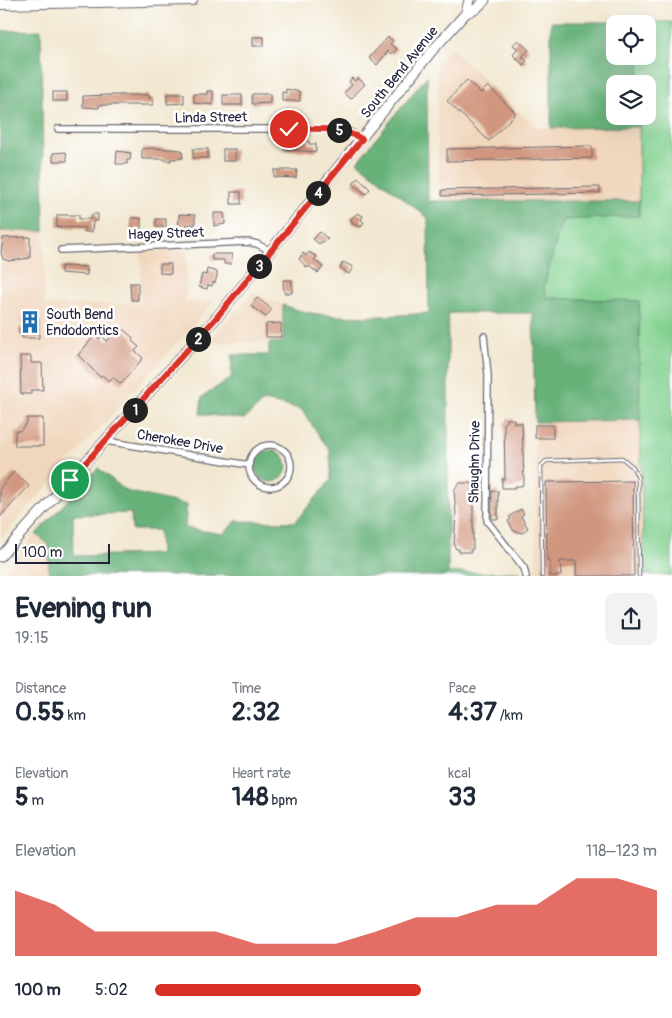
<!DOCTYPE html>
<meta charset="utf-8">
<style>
body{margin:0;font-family:Pangolin,sans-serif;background:#f2f2f3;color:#1f2937;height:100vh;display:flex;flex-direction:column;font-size:19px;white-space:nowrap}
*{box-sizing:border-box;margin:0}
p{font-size:16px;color:#747a83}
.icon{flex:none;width:28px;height:28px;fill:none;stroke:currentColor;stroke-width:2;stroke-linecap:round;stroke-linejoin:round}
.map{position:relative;height:576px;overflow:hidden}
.drawer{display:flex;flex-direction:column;background:#fff;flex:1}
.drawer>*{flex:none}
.fabs{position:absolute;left:606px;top:15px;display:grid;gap:10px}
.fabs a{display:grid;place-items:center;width:50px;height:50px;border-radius:10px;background:#fff;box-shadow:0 5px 20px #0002;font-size:25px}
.scale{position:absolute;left:15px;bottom:12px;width:95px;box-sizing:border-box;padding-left:5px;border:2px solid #22223b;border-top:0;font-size:14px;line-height:18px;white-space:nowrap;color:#22223b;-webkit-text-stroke:4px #fff;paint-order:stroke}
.pin{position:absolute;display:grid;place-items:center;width:42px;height:42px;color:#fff;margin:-21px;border:2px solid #fff;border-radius:50%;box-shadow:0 1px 5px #0007}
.km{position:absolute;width:25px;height:25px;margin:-12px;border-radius:50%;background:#222;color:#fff;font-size:14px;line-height:25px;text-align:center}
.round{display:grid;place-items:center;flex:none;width:52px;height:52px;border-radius:10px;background:#f2f2f3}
.headline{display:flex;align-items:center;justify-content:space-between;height:85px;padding:0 15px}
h1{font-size:28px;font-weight:700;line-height:38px}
.metrics{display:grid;grid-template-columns:repeat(3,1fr);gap:8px;height:85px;padding:5px 15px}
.metrics div{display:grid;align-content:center}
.metrics b{font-size:25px;font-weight:700}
.metrics small{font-size:14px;font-weight:400}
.metrics p{font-size:14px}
.chart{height:140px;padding:10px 15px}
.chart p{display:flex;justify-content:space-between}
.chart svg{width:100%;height:90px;margin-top:5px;fill:#d93025;opacity:.7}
ul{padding:0 15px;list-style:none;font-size:16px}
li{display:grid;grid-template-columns:80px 60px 1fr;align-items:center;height:38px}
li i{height:12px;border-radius:6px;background:#d93025}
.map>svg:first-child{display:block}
</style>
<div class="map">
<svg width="672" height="576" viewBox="0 0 672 576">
<rect width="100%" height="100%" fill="#fff"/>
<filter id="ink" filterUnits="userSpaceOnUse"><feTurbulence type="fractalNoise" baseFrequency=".02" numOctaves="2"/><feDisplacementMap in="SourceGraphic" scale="10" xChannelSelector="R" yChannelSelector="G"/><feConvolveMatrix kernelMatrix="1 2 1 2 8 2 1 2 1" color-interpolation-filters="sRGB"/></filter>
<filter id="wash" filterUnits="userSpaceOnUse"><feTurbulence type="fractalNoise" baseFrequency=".0096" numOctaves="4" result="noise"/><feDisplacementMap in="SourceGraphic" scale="20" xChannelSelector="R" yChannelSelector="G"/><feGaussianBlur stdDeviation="1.12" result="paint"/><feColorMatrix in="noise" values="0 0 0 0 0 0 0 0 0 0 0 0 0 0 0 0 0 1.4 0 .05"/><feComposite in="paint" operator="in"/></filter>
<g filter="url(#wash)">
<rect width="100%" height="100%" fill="#f2e8d1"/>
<g fill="#f0d6bc">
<path d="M450 47 537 128 639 127V201H439L437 63Z"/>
<path d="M0 231H44L45 305 141 303V252L187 251 186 302 214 301 0 539Z"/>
<path d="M253 292 283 305V342L208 343Z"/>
<path d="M640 420 644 575H536L535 422Z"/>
<path d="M36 534 49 545V575L0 576Z"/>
</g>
<g fill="#81d08f" stroke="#527965">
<path d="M639 22H672V575H644L640 420 639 301 547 298 544 286 562 220 639 216V116H648V84H639V56H648V24Z"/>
<path d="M520 572V576H439L448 573Z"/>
</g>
<g fill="#68b27a" stroke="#456a5a" fill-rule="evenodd">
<path d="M551 22H639L615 24V56H639V84H615V116H639V127L551 128Z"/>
<path d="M41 30 44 231H0V31Z"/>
<path d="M427 76 428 201H639V216L562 220 544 286 547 298 639 301 640 420 535 422 533 313H448V573L439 576 49 575V545L36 534 98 468 126 491 187 505 185 528 223 534 236 521 295 522 331 480 330 451 301 409 264 401 244 419 200 414 202 397 231 378 232 355H269V343L283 342V305C323 322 386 316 429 313L428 218 357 162ZM131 513 132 530H159L160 554 74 556 73 515Z"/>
<circle cx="271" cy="466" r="16"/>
</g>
<g id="blocks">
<g fill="#d0967e">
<rect x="253" y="37" width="11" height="9"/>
<path d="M388 37 393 41 390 44 397 49 392 54 388 51 377 65 369 58Z"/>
<path d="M518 40 529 50 522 57 527 61 523 65 513 55 518 49 513 45Z"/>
<path d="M352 78 355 81 358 78 365 84 351 99 344 93 352 85 349 82Z"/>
<path d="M467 80 481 93 488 86 516 113 489 141 447 101Z"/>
<path d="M286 89 300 92V101H282V92L286 93Z"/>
<path d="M207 91H213V105L194 103V94H207Z"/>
<rect x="53" y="92" width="14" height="9"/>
<path d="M167 94H184V103L167 104Z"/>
<path d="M252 94H270V103L252 104Z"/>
<path d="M109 95H149V98H153V105H99V108L83 107V96Z"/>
<rect x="223" y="95" width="19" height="10"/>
<path d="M284 141H309V144H316V152L284 149Z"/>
<path d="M592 146V158L447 161V149Z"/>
<path d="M151 148 182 150 183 158 171 159V161H166L165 159H142V149Z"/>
<rect x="193" y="149" width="15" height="9"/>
<rect x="223" y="149" width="12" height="12"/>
<path d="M117 151 131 153 130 160H127V164H116Z"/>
<path d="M66 152 67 161H53V153Z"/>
<path d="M274 170H297L296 178 274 177Z"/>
<path d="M358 178 370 189 366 194 353 184Z"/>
<path d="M600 187V193L442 196V190Z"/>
<rect x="231" y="192" width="10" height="12"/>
<path d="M214 213H224L225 224 214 226Z"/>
<path d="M358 213 363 216 361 220 364 222 361 227 351 223 353 221 350 219Z"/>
<path d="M92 214H98V221H93L92 232H85V228L57 227V215H79V219H91Z"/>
<path d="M179 214 195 215V225H185V230H178Z"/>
<path d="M131 218H141V230L131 231Z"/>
<rect x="156" y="219" width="10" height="8"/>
<path d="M320 232 328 239 319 244 313 239Z"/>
<path d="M30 237V258L9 261 3 259 1 253 3 238Z"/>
<path d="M309 252 317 257 314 260 323 267 318 273 309 266 307 268 299 259 303 253 306 256Z"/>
<path d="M212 254H232L231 264H224V260H212Z"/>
<path d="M343 262 353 267 349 274 340 268Z"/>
<path d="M160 264H171V274L160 273Z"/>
<path d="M61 266 87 267V275L61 273Z"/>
<path d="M207 269 217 272V276L215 283 213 282 212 286 208 285 207 289 199 287 202 274 206 275Z"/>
<path d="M283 280H292V293H284Z"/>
<path d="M130 283H138V300H131Z"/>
<path d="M257 298 272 309 266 317 251 306Z"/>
<path d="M22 317H39V338H22V334H19V328L22 327Z"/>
<path d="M281 323V337H266V324Z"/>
<path d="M120 326 133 338 132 341 139 347 135 351 143 358 121 384 113 377 109 381 102 375 100 377 78 355 95 335 99 339 102 336 107 341Z"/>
<path d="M20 356H31V363H42L43 390H31V394H21Z"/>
<path d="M27 418H43V446H15V431H20L27 423Z"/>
<path d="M507 419H514V423H522L524 481 522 486H515V488H502V479H505L504 422H507Z"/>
<rect x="535" y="425" width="18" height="13"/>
<path d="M14 472 29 486 0 517V488Z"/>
<path d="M633 481 634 576H576V561H560L561 576H550V561H547L546 482Z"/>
<path d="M459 483H471L473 486V549H471V552H459V549H456L454 545 456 514 454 490Z"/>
<rect x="492" y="491" width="6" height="28"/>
<path d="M521 509 524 514 521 516 528 528 522 533 514 531 508 521 511 519 509 517Z"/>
</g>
</g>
</g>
<g filter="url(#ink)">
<use href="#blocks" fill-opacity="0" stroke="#6b6770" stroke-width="1"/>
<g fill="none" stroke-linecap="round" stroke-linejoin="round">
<defs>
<path id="lane" d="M542 576 541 466 546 461 622 458 633 467 638 478 639 576"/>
<g id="street">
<path d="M58 129H336L352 133 362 139"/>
<path d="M61 250 248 242 257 244 271 251"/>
<path d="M484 336 488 375 487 521 524 568 526 576"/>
<path d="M106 441 249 465"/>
<circle cx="270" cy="466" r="21"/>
</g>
<g id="primary">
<path d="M466 13 469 0"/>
<path d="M0 557 217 317 432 51 466 13 476 9 485 0"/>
</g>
<path id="highway" d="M0 4 192 0"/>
</defs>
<use href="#lane" stroke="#6b6770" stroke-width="4.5"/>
<use href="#street" stroke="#6b6770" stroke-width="8"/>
<use href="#primary" stroke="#6b6770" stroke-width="11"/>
<use href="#highway" stroke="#6b6770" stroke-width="12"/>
<use href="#lane" stroke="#fff" stroke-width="2.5"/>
<use href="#street" stroke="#fff" stroke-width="5.5"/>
<use href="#primary" stroke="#fff" stroke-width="9"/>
<use href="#highway" stroke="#fff" stroke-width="10"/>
</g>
</g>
<g fill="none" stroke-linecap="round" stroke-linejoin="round" filter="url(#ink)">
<defs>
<path id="route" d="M70 480 217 317 362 139C340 126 314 129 289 129"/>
</defs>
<use href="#route" stroke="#fff" stroke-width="10"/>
<use href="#route" stroke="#d93025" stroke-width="6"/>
</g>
<defs>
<symbol id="building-bare" viewBox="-9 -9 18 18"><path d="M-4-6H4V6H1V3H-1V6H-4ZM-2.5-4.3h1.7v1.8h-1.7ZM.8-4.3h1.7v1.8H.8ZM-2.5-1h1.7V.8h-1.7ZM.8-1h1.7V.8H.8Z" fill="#1f6fb2" stroke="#fff" stroke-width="2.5" paint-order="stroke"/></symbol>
</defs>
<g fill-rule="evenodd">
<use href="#building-bare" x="14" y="306" width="32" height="32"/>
</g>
<g text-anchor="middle" stroke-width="5" stroke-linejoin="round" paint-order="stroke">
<g font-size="14" fill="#22223b" stroke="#fff">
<text transform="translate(399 72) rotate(-51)" y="5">South Bend Avenue</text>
<text transform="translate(211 117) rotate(-1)" y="5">Linda Street</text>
<text transform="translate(166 233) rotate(-2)" y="5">Hagey Street</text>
<text transform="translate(180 441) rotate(10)" y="5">Cherokee Drive</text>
<text transform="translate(474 462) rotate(-89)" y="5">Shaughn Drive</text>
</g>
<g font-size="14" fill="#22223b" stroke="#fff" text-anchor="start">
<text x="46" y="319">South Bend<tspan x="46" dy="16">Endodontics</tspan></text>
</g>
</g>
</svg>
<div class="fabs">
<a><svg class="icon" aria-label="locate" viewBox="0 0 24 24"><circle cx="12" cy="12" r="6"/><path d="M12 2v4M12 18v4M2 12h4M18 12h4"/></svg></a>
<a><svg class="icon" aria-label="layers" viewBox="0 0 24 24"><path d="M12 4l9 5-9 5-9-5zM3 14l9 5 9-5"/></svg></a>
</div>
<div class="scale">100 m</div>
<div class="pin" style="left:70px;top:480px;background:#1e9e55"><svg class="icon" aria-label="arrive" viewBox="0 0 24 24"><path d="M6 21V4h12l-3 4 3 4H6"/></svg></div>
<div class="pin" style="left:289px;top:129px;background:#d93025"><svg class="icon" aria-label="check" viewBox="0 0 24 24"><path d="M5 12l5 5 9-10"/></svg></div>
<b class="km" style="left:135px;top:410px">1</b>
<b class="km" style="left:198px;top:339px">2</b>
<b class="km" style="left:259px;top:266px">3</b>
<b class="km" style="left:318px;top:193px">4</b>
<b class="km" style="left:339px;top:130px">5</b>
</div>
<section class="drawer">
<div class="headline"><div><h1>Evening run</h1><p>19:15</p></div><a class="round"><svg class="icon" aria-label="share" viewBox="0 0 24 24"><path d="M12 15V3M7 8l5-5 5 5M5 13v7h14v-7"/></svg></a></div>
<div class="metrics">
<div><p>Distance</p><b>0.55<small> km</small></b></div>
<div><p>Time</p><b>2:32</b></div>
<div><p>Pace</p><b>4:37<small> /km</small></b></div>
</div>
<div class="metrics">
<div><p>Elevation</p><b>5<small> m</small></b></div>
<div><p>Heart rate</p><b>148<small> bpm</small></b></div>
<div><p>kcal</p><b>33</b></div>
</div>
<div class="chart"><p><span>Elevation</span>118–123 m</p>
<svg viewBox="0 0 160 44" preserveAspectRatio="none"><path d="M0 44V12L10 19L20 32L30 32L40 32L50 32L60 38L70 38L80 38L90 32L100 25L110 25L120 19L130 19L140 6L150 6L160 12V44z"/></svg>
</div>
<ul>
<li><b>100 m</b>5:02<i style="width:53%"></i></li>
</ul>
</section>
